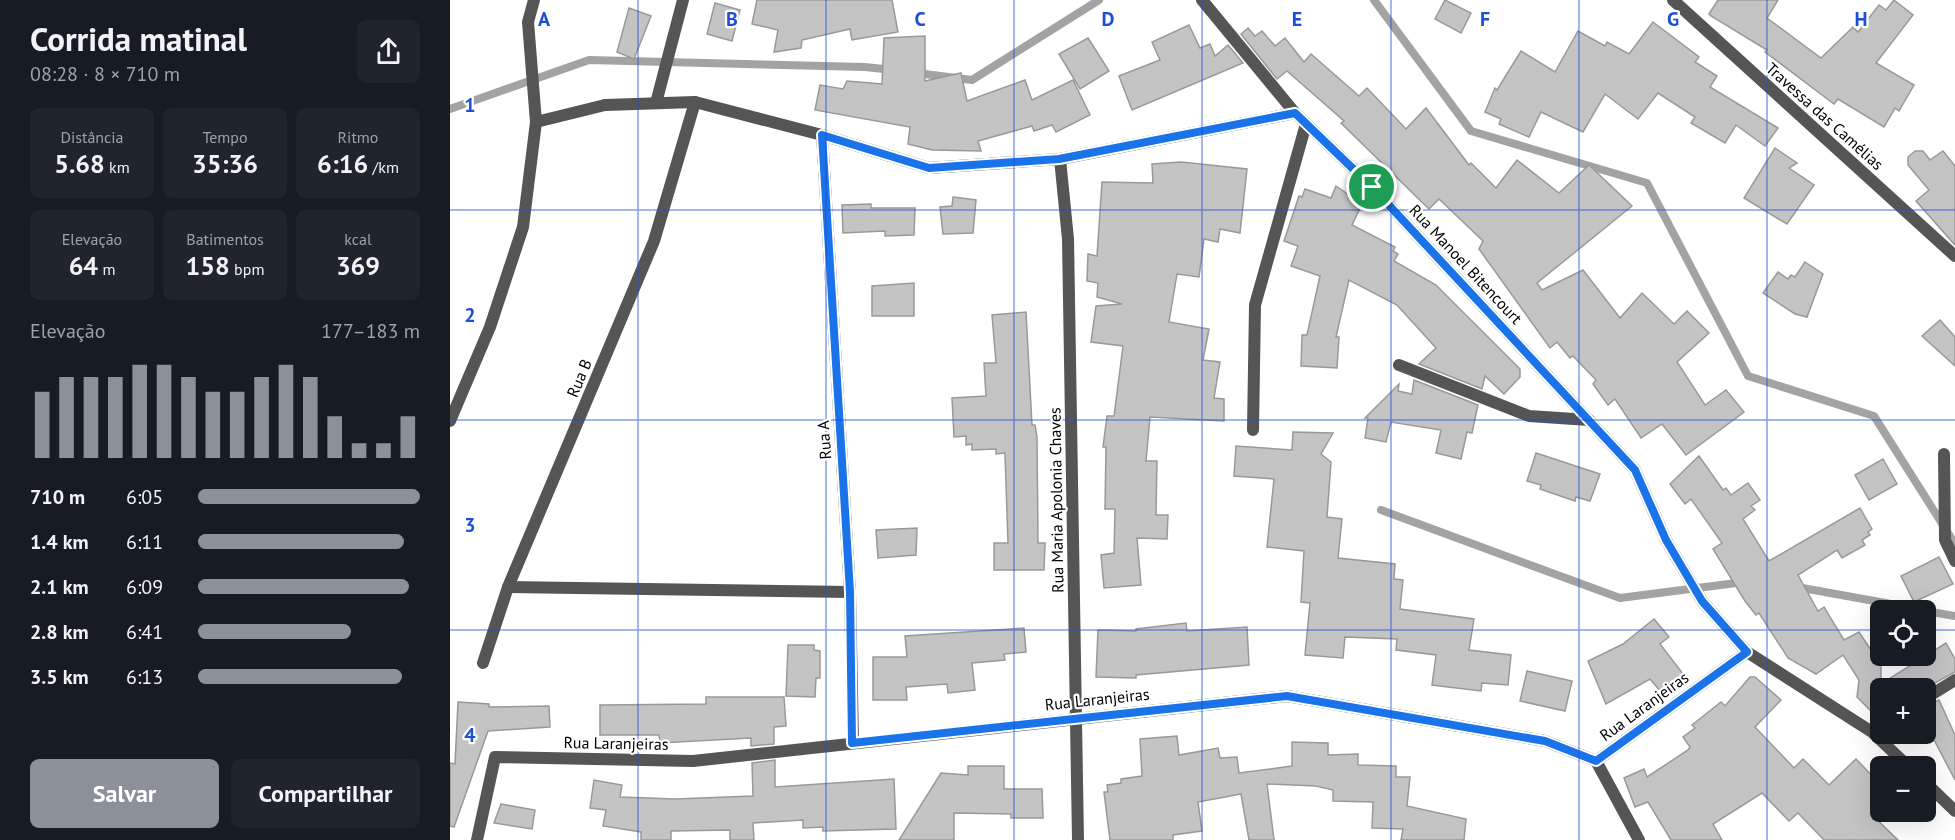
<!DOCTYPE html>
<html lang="pt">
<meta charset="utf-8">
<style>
body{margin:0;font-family:"PT Sans",sans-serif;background:#20242c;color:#f1f3f6;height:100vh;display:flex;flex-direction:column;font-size:22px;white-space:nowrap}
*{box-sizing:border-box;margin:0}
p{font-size:20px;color:#9ea1a6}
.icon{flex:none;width:33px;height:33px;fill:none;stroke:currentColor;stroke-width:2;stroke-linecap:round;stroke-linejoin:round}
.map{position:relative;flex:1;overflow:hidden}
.sheet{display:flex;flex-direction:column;background:#171b24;width:450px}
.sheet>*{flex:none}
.buttons{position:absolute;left:1420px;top:600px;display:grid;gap:12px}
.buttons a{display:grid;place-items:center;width:66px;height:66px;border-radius:9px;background:#171b24;box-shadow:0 6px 24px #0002;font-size:30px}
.pin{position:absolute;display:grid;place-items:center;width:51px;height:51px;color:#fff;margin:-26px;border:3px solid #fff;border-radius:50%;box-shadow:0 2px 6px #0007}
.round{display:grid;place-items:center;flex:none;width:63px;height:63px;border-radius:9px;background:#20242c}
.overview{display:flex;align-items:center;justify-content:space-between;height:102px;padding:0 30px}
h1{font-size:33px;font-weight:700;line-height:45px}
.stats{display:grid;grid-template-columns:repeat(3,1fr);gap:9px;height:102px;padding:6px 30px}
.stats div{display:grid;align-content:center;border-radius:9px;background:#20242c;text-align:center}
.stats b{font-size:26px;font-weight:700}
.stats small{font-size:16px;font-weight:400}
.stats p{font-size:16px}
.chart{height:168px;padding:12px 30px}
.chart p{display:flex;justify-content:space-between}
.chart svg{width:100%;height:108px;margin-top:6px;stroke:#8c9099;stroke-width:6}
.cta{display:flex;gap:12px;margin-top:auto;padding:12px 30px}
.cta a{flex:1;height:69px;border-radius:9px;background:#8c9099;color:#fff;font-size:24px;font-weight:700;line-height:69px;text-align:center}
.cta a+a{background:#20242c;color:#f1f3f6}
ul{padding:0 30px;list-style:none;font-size:20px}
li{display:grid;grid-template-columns:96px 72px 1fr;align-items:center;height:45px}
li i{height:15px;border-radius:8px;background:#8c9099}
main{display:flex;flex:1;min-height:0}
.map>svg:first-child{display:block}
</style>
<main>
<section class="sheet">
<div class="overview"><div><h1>Corrida matinal</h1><p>08:28 · 8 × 710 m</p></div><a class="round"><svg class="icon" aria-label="share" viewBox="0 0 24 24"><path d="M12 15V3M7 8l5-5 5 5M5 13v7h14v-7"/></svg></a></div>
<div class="stats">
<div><p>Distância</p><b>5.68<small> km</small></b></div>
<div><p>Tempo</p><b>35:36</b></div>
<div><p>Ritmo</p><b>6:16<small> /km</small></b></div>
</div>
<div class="stats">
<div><p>Elevação</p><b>64<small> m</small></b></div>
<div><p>Batimentos</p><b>158<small> bpm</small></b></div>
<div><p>kcal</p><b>369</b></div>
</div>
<div class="chart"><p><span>Elevação</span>177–183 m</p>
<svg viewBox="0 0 160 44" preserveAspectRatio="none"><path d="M5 44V17M15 44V11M25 44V11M35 44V11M45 44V6M55 44V6M65 44V11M75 44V17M85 44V17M95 44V11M105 44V6M115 44V11M125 44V27M135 44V38M145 44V38M155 44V27"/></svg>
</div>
<ul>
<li><b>710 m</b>6:05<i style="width:100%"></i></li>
<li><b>1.4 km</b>6:11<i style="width:93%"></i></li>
<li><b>2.1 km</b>6:09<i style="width:95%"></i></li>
<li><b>2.8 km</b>6:41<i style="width:69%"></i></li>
<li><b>3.5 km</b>6:13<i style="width:92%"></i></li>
</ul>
<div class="cta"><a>Salvar</a><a>Compartilhar</a></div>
</section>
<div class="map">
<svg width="1505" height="840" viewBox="0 0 1505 840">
<rect width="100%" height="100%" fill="#fff"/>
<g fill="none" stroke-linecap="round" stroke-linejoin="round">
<g stroke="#a3a3a3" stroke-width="8">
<path d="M924 0 1021 131 1197 183 1298 376 1424 416 1505 544"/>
<path d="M467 73 522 80 649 0"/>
<path d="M0 109 139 60 415 67 443 70"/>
<path d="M931 510 1170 598 1294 582"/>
<path d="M1347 587 1474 610"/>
<path d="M1476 611 1505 616"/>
</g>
</g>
<g fill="#c4c4c4" stroke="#999" stroke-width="1.5">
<path d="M307 0H442L448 32 402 40 400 29 352 40 351 48 324 52 328 30 302 24Z"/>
<path d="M995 0 1021 13 1011 33 985 19Z"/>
<path d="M1268 0H1328L1317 18 1371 58 1403 27 1408 32 1429 5 1436 10 1444 0 1463 15 1426 63 1464 85 1449 111 1445 108 1434 127 1388 99 1384 104 1315 52 1317 50 1261 16 1259 14Z"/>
<path d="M265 3 290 10 282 41 257 34Z"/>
<path d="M179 8 201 16 184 59 167 52Z"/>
<path d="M1203 22 1249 57 1245 62 1267 76 1260 87 1328 128 1315 146 1286 125 1275 143 1241 123 1245 117 1208 93 1188 119 1155 94 1133 132 1091 112 1079 137 1049 124 1051 119 1035 112 1045 88 1047 90 1071 51 1105 72 1128 31 1155 46 1157 42 1179 54Z"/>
<path d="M739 25 750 48 760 44 765 56 778 45 793 63 682 110 669 76 710 60 702 42Z"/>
<path d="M798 28 805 36 812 31 825 46 835 38 854 62 861 54 909 96 917 88 956 129 976 108 1019 165 1021 163 1046 188 1067 160 1109 193 1139 165 1182 206 1087 283 1092 290 1133 270 1170 318 1192 293 1224 324 1237 311 1259 333 1227 362 1255 405 1276 390 1294 412 1236 455 1212 424 1191 438 1165 399 1158 405 1143 384 1146 380 1123 356 1120 358 1107 342 1100 348 1029 249 1033 241 989 199 979 209 891 123 894 121 837 71 827 79 791 34Z"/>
<path d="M475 36V81L511 73 517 101 575 80 582 100 623 80 640 115 606 132 602 125 584 131 582 126 528 141 531 151 482 150 458 144 460 127 365 110 370 85 393 89 397 81 432 84 434 38Z"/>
<path d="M638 38 659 71 630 89 609 54Z"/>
<path d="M1325 148 1347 163 1339 168 1364 185 1337 224 1294 198Z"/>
<path d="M1465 151H1473L1480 160 1493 151 1505 166V245L1466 201 1479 190 1458 165V157Z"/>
<path d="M731 162 797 169 790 233 770 229 768 242 754 239 749 277 727 274 719 322 759 329 753 360 770 362 764 398 774 399V421L700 417 696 461H707L706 515H718L717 539 687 538 691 585 654 588 651 555 664 553 665 509H655L656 447H653L657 416H664L673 346 641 342 646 306 672 304 647 297 648 283 637 281 638 254 647 256 652 182 703 183 702 164Z"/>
<path d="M886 186 912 204 902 225 945 247 943 251 948 254 944 261 986 285 1070 369V377L1054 394 1035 376 1032 389 969 364 986 348 947 305 899 280 886 337H889L887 368 851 366 852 335H857L870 276 841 266 848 246 834 241 849 196 852 197 855 189 881 198Z"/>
<path d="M503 197 526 200 523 233 493 234 490 207 502 206Z"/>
<path d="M421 204V208H465L464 235 435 236V231L393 233 392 205Z"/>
<path d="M1355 262 1373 274 1357 317 1345 314 1313 293 1328 272 1338 279 1341 275 1345 277Z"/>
<path d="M464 283V316H422V286Z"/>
<path d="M576 312 582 425H585L587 437 588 543H595L594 570H544V543H558L555 453 546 454V449L522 450V444L516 445V436L504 437 502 398 536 396 534 363H546L542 315Z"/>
<path d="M1490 320 1505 337V366L1472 336Z"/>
<path d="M964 380 1028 405 1022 433 1017 432 1011 459 986 453 991 430 941 422 936 442 915 438 918 418H915L949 384 948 391 962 394Z"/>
<path d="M843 432 883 433 871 454 881 462 877 517 892 519 888 558 945 564 944 579 953 580 950 609 1024 619 1019 650 1061 655 1058 685 1032 683 1031 691 982 685 986 655 946 650 947 639 895 637 893 658 855 655 860 603 851 602 854 551 817 547 824 479 784 476 786 446 842 450Z"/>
<path d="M1086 453 1150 474 1140 501 1126 497 1125 501 1090 489 1091 485 1077 481Z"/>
<path d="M1249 456 1273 490 1276 488 1281 495 1298 483 1310 500 1301 506 1305 510 1293 519 1319 561 1410 508 1422 529 1418 532 1420 535 1412 540 1415 545 1392 558 1387 550 1348 575 1368 611 1374 607 1394 640 1409 632 1431 665V684L1496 643 1505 659V672L1476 688H1431V702L1420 710 1407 697 1409 680 1393 655 1366 674 1338 658 1309 613 1306 615 1295 601 1263 549 1272 543 1241 499 1235 504 1220 484Z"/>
<path d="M1433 459 1447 484 1419 500 1405 475Z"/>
<path d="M467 528 466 555 428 558 426 530Z"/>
<path d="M1489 557 1503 584 1464 602 1451 576Z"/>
<path d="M1204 619 1219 637 1210 644 1233 674 1211 692 1200 679 1156 704 1138 661 1173 644Z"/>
<path d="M736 623 737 631 797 627 799 665 686 675V678L646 677 648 630 686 631V629Z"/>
<path d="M574 628 576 652 554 654 555 660 522 663 525 690 498 693 497 684 456 687 457 700H423V657H457L455 636Z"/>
<path d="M338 645H364V650L370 651V678H366L365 697 336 696Z"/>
<path d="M1077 671 1122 681 1115 711 1070 701Z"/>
<path d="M1300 677H1305L1331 700 1305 727 1344 768 1353 759 1379 785 1406 759 1431 785V806L1422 815 1448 840H1374L1348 813 1339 821 1312 793 1263 824 1272 840H1221L1198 802 1185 807 1174 778 1194 769 1197 777 1238 750 1240 747 1233 737 1245 728 1242 725 1271 702 1275 706Z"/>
<path d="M256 697H334L336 726 324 727V744L301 746V738L210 743 209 735H150V705L256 704Z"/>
<path d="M1489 700 1505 735V780L1482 736 1476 740V706Z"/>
<path d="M8 702 39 704V707L99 706 100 727 38 731 4 827 0 826V763L5 764Z"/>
<path d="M727 736 729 755 768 748 770 758 787 757 789 773 842 766V742L878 743V755L908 754V765L946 766V777H960L957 806 1016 819 1014 840H951L953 829 922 828 923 802 883 801V790L866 786 817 784 824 840H799L791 794 748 802 752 831 723 835V840H660L654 792H658L657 785 671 783V779L692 776 690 739Z"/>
<path d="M325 760V787L444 779 446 829 373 831V827L353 828V820L303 823 304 840H280V830L221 831V840H191V832L153 826 156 810 140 808 144 780 172 785 170 797 225 799 303 796 302 763Z"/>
<path d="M518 766H554V789H592L593 818H561V814L504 813V840H449L491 773 518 775Z"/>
<path d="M51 804 85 810 82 829 44 823Z"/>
</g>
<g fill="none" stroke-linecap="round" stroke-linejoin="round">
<g stroke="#555" stroke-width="12">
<path d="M84 0 78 22 86 122"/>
<path d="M206 103 233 0"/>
<path d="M949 365 1079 416 1139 420"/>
<path d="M0 421 40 327 73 227 86 122 155 105"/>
<path d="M1494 454 1495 540 1505 561"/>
<path d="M1476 698 1505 680"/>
</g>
<g stroke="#555" stroke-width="12">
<path d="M752 0 845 113"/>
<path d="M1223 0 1505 256"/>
<path d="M155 105 245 102 372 135 479 168 610 159 845 113 922 187 1185 470 1216 540 1252 601 1297 652 1422 732 1458 766"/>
<path d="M372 135 400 592 403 743"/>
<path d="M610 159 618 239 628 840"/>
<path d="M803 430 805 305 856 124"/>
<path d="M58 587 400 592"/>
<path d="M33 663 58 587 204 241 245 102"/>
<path d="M1146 761 1189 840"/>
<path d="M1476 783 1505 811"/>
<path d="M27 840 45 757 243 761 837 696 1095 741 1146 761 1297 652"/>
</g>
</g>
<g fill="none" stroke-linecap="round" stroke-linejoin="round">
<defs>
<path id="route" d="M845 113 922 187 1185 470 1216 540 1252 601 1297 652 1146 761 1095 741 837 696 402 743 400 592 372 135 479 168 609 159Z"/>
</defs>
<use href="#route" stroke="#fff" stroke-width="12"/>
<use href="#route" stroke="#1a73e8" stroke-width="8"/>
</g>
<path fill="none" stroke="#1d4ed8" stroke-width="1.5" stroke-opacity="0.55" d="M188 0V840M376 0V840M564 0V840M752 0V840M941 0V840M1129 0V840M1317 0V840M0 210H1505M0 420H1505M0 630H1431M1476 630H1505"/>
<g text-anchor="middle" stroke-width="4.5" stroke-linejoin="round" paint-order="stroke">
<g font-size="16" fill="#000" stroke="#fff">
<text transform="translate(1375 116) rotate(42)" y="6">Travessa das Camélias</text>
<text transform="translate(1016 264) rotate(47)" y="6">Rua Manoel Bitencourt</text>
<text transform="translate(129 378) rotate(-67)" y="6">Rua B</text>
<text transform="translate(374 440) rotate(-94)" y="6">Rua A</text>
<text transform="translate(606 500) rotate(-91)" y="6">Rua Maria Apolonia Chaves</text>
<text transform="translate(647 699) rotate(-6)" y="6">Rua Laranjeiras</text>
<text transform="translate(1194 706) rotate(-36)" y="6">Rua Laranjeiras</text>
<text transform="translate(166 743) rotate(1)" y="6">Rua Laranjeiras</text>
</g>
</g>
<g font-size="20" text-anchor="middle" font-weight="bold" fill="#1d4ed8" stroke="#fff" stroke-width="4.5" stroke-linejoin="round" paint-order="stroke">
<text x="94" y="26">A</text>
<text x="282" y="26">B</text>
<text x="470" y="26">C</text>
<text x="658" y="26">D</text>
<text x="847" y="26">E</text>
<text x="1035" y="26">F</text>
<text x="1223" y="26">G</text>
<text x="1411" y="26">H</text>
<text x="20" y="112">1</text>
<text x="20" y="322">2</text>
<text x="20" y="532">3</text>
<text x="20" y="742">4</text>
</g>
</svg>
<div class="buttons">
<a><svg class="icon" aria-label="locate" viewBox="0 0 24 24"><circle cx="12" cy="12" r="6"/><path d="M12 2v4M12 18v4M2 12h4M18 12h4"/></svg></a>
<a>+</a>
<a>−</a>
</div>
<div class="pin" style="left:922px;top:187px;background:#1e9e55"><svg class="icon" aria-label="arrive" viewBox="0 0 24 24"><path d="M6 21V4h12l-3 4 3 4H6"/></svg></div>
</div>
</main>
